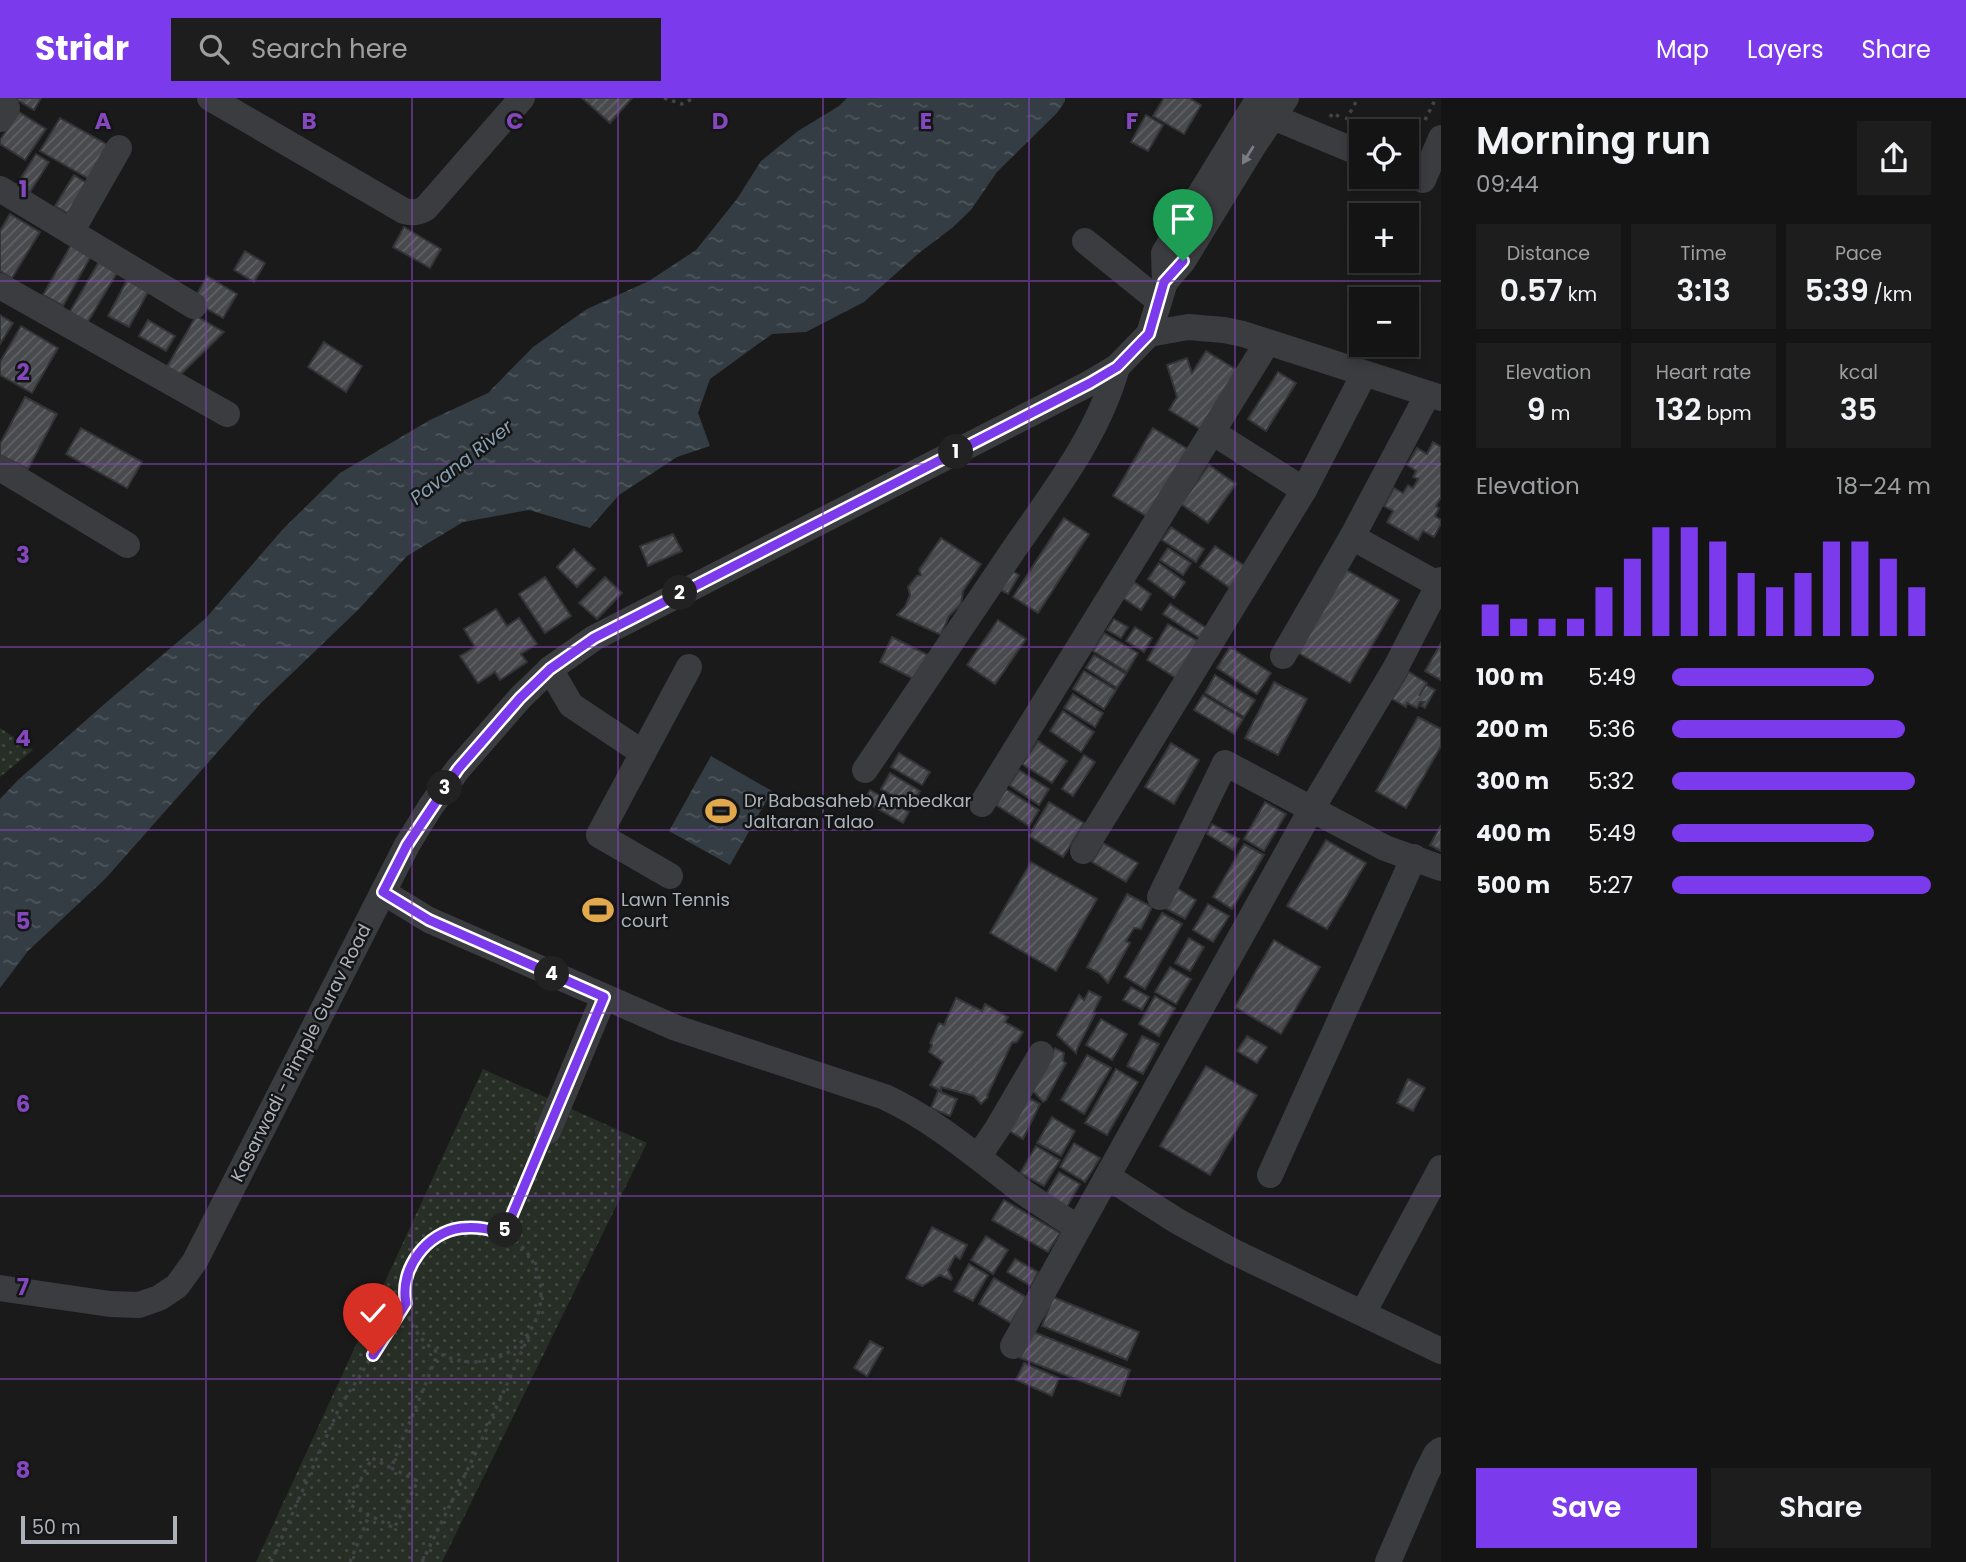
<!DOCTYPE html>
<meta charset="utf-8">
<style>
body{margin:0;font-family:Poppins,sans-serif;background:#1d1d1d;color:#f1f3f6;height:100vh;display:flex;flex-direction:column;font-size:26px;white-space:nowrap}
*{box-sizing:border-box;margin:0}
p{font-size:23px;color:#9d9ea0}
.icon{flex:none;width:38px;height:38px;fill:none;stroke:currentColor;stroke-width:2;stroke-linecap:round;stroke-linejoin:round}
.map{position:relative;flex:1;overflow:hidden}
.details{display:flex;flex-direction:column;background:#141414;width:525px}
.details>*{flex:none}
.fabs{position:absolute;left:1349px;top:21px;display:grid;gap:14px}
.fabs a{display:grid;place-items:center;width:70px;height:70px;border-radius:0px;background:#141414;box-shadow:0 4px 10px #0003,0 0 0 2px #333334;font-size:35px}
.scale{position:absolute;left:21px;bottom:18px;width:156px;box-sizing:border-box;padding-left:7px;border:4px solid #adb2ba;border-top:0;font-size:19px;line-height:24px;white-space:nowrap;color:#adb2ba;-webkit-text-stroke:5px #141516;paint-order:stroke}
.pin{position:absolute;display:grid;place-items:center;width:60px;height:60px;color:#fff;margin:-72px -30px;border-radius:50% 50% 50% 0;rotate:-45deg;box-shadow:0 0 7px #0007}
.pin .icon{rotate:45deg}
.km{position:absolute;width:35px;height:35px;margin:-18px;border-radius:50%;background:#222;color:#fff;font-size:19px;line-height:35px;text-align:center}
.round{display:grid;place-items:center;flex:none;width:74px;height:74px;border-radius:0px;background:#1d1d1d}
.head{display:flex;align-items:center;justify-content:space-between;height:119px;padding:0 35px}
h1{font-size:38px;font-weight:600;line-height:52px}
.stats{display:grid;grid-template-columns:repeat(3,1fr);gap:10px;height:119px;padding:7px 35px}
.stats div{display:grid;align-content:center;border-radius:0px;background:#1d1d1d;text-align:center}
.stats b{font-size:30px;font-weight:600}
.stats small{font-size:19px;font-weight:400}
.stats p{font-size:19px}
.chart{height:196px;padding:14px 35px}
.chart p{display:flex;justify-content:space-between}
.chart svg{width:100%;height:126px;margin-top:7px;stroke:#7c3aed;stroke-width:6}
.cta{display:flex;gap:14px;margin-top:auto;padding:14px 35px}
.cta a{flex:1;height:80px;border-radius:0px;background:#7c3aed;color:#fff;font-size:28px;font-weight:600;line-height:80px;text-align:center}
.cta a+a{background:#1d1d1d;color:#f1f3f6}
ul{padding:0 35px;list-style:none;font-size:23px}
li{display:grid;grid-template-columns:112px 84px 1fr;align-items:center;height:52px}
li i{height:18px;border-radius:9px;background:#7c3aed}
header{display:flex;align-items:center;gap:42px;box-sizing:border-box;height:98px;padding:0 35px;background:#7c3aed;color:#fff}
header strong{font-size:33px}
nav{display:flex;gap:38px;margin-inline-start:auto;font-size:24px}
.search{width:490px;height:63px;background:#1d1d1d;display:flex;align-items:center;gap:18px;box-sizing:border-box;padding:0 24px;border-radius:0px;color:#9d9ea0;font-size:26px}
main{display:flex;flex:1;min-height:0}
.map>svg:first-child{display:block}
</style>
<header>
<strong>Stridr</strong>
<div class="search"><svg class="icon" aria-label="search" viewBox="0 0 24 24"><circle cx="10" cy="10" r="6"/><path d="M15 15l6 6"/></svg>Search here</div>
<nav><a>Map</a><a>Layers</a><a>Share</a></nav>
</header>
<main>
<div class="map">
<svg width="1441" height="1464" viewBox="0 0 1441 1464">
<defs>
<pattern id="park-dots" width="8" height="8" patternUnits="userSpaceOnUse" patternTransform="scale(1.75)"><rect width="8" height="8" fill="#262e26"/><path d="M2 2h.1M6 6h.1" fill="none" stroke="#434a43" stroke-width="1.8" stroke-linecap="round"/></pattern>
<pattern id="water-ripples" width="26" height="14" patternUnits="userSpaceOnUse" patternTransform="scale(1.75)"><rect width="26" height="14" fill="#343d43"/><path d="M2 4q2-2 4 0t4 0M15 11q2-2 4 0t4 0" fill="none" stroke="#4f575c"/></pattern>
<pattern id="building-hatch" width="6" height="6" patternUnits="userSpaceOnUse" patternTransform="scale(1.75)"><rect width="6" height="6" fill="#494a4e"/><path d="M-1 1l2-2M0 6l6-6M5 7l2-2" fill="none" stroke="#616265"/></pattern>
</defs>
<rect width="100%" height="100%" fill="#1a1a1b"/>
<g fill="url(#park-dots)">
<path d="M0 630 33 652 0 679Z"/>
<path d="M483 971 647 1045 442 1464H256Z"/>
</g>
<g fill="url(#water-ripples)">
<path d="M847 0H1065V3L1057 15 997 74 971 112 952 130 919 155 864 204 806 234 772 236 710 281 698 315 710 348 677 359 619 397 590 430 529 412 463 424 407 458 359 511 261 605 106 780 28 853 0 890V701L18 682 109 602 206 520 283 431 340 375 430 322 488 295 533 249 587 211 649 183 696 152 737 101 761 63 798 33 839 8Z"/>
<path d="M711 658 772 693 730 767 669 733Z"/>
</g>
<g fill="url(#building-hatch)" stroke="#343437" stroke-width="2">
<path d="M14 0H41L34 12Z"/>
<path d="M582 0H632L610 25Z"/>
<path d="M1164 0H1189L1201 7 1184 36 1153 18Z"/>
<path d="M19 14 46 31 25 62 0 46V42Z"/>
<path d="M1146 17 1163 27 1148 53 1131 44Z"/>
<path d="M60 20 115 51 96 85 40 53Z"/>
<path d="M36 56 49 64 25 102 12 94Z"/>
<path d="M74 77 93 89 74 119 55 108Z"/>
<path d="M10 116 40 134 12 180 0 173V133Z"/>
<path d="M404 129 441 151 430 170 393 149Z"/>
<path d="M71 147 91 158 63 208 43 197Z"/>
<path d="M245 153 265 165 254 184 234 172Z"/>
<path d="M100 162 118 173 86 227 68 217Z"/>
<path d="M207 178 237 196 223 220 193 203Z"/>
<path d="M127 182 148 194 129 229 108 218Z"/>
<path d="M0 217 13 225 0 246Z"/>
<path d="M196 218 224 234 178 279 165 272Z"/>
<path d="M148 222 175 238 166 253 139 238Z"/>
<path d="M21 228 58 250 32 295 0 277V264Z"/>
<path d="M324 244 362 268 346 294 308 269Z"/>
<path d="M1206 253 1237 272 1200 331 1169 312 1177 299 1167 267 1187 260 1192 275Z"/>
<path d="M1278 274 1296 285 1266 333 1248 321Z"/>
<path d="M25 299 57 316 28 371 0 357V346Z"/>
<path d="M81 330 142 364 127 390 66 356Z"/>
<path d="M1153 330 1191 353 1151 421 1113 398Z"/>
<path d="M1433 344 1441 349V399L1436 408 1439 410 1435 418 1441 422V426L1434 439 1423 433 1418 442 1387 424 1393 413 1384 408 1394 390 1403 395 1408 387 1413 390 1418 381 1413 379 1416 373 1407 367 1417 350 1427 356Z"/>
<path d="M1209 367 1236 386 1208 425 1181 406Z"/>
<path d="M1064 420 1089 436 1038 515 1013 499Z"/>
<path d="M1171 429 1204 451 1196 464 1162 442Z"/>
<path d="M673 436 682 453 648 468 640 448Z"/>
<path d="M941 440 981 466 963 493 961 506 949 518 941 537 897 517 905 509 910 497 908 489 917 478 921 477 919 472Z"/>
<path d="M1215 448 1245 468 1230 490 1200 469Z"/>
<path d="M1168 450 1191 465 1183 477 1160 462Z"/>
<path d="M574 451 595 471 577 489 557 469Z"/>
<path d="M1159 465 1185 484 1174 500 1148 481Z"/>
<path d="M1007 470 1019 477 1008 496 995 489Z"/>
<path d="M1343 470 1399 502 1350 585 1295 553Z"/>
<path d="M545 479 571 518 545 535 519 496Z"/>
<path d="M605 479 622 495 597 521 579 505Z"/>
<path d="M1134 484 1151 496 1141 512 1123 500Z"/>
<path d="M1170 506 1208 531 1201 541 1163 516Z"/>
<path d="M496 511 507 528 519 520 537 546 521 556 527 564 500 582 495 574 478 585 460 558 475 549 464 531Z"/>
<path d="M1114 521 1128 529 1121 540 1107 532Z"/>
<path d="M998 522 1026 541 995 586 967 567Z"/>
<path d="M1168 526 1198 543 1176 580 1147 562Z"/>
<path d="M1135 529 1152 540 1144 554 1126 543Z"/>
<path d="M1104 535 1138 555 1127 574 1093 553Z"/>
<path d="M892 539 932 559 912 580 880 564Z"/>
<path d="M1441 545V582L1425 573Z"/>
<path d="M1230 549 1271 575 1257 596 1217 570Z"/>
<path d="M1094 557 1126 576 1117 590 1086 570Z"/>
<path d="M1084 573 1116 592 1104 611 1073 591Z"/>
<path d="M1409 574 1427 585 1419 598 1426 587 1435 592 1425 610 1421 608 1424 604H1420L1417 610 1407 605 1406 609 1392 601Z"/>
<path d="M1215 577 1255 602 1244 619 1205 595Z"/>
<path d="M1274 584 1307 601 1278 657 1245 640Z"/>
<path d="M1073 596 1103 615 1095 629 1064 610Z"/>
<path d="M1203 597 1243 621 1234 636 1194 612Z"/>
<path d="M1063 613 1094 634 1081 654 1050 633Z"/>
<path d="M1418 619 1441 631V648L1406 710 1376 693Z"/>
<path d="M1038 643 1067 663 1052 685 1022 666Z"/>
<path d="M1171 645 1199 662 1174 706 1145 689Z"/>
<path d="M899 655 930 674 922 687 891 669Z"/>
<path d="M1084 657 1095 664 1073 698 1062 691Z"/>
<path d="M1019 672 1049 691 1039 707 1009 687Z"/>
<path d="M890 675 920 693 911 708 881 691Z"/>
<path d="M1006 691 1039 712 1029 728 996 707Z"/>
<path d="M870 692 909 714 903 725 864 703Z"/>
<path d="M1049 704 1084 725 1063 759 1029 738Z"/>
<path d="M1265 704 1286 716 1264 753 1244 741Z"/>
<path d="M1212 726 1239 741 1233 752 1207 736Z"/>
<path d="M1441 727V753L1430 747Z"/>
<path d="M1326 742 1366 765 1327 831 1287 808Z"/>
<path d="M1103 745 1138 765 1126 784 1092 764Z"/>
<path d="M1244 746 1264 757 1232 811 1213 799Z"/>
<path d="M1031 764 1097 801 1056 873 990 835Z"/>
<path d="M1175 789 1196 802 1185 821 1163 809Z"/>
<path d="M1127 796 1152 809 1141 831 1134 830 1126 843 1130 845 1108 885 1099 875 1087 869Z"/>
<path d="M1208 806 1229 818 1213 844 1193 832Z"/>
<path d="M1162 815 1182 826 1145 891 1125 879Z"/>
<path d="M1189 840 1204 849 1190 873 1175 865Z"/>
<path d="M1274 842 1320 869 1281 936 1235 909Z"/>
<path d="M1170 869 1191 881 1176 906 1155 894Z"/>
<path d="M1131 889 1149 899 1142 912 1123 902Z"/>
<path d="M1089 893 1101 899 1093 915 1095 916 1077 951 1076 955 1057 937 1079 897 1084 902Z"/>
<path d="M1155 898 1175 910 1159 938 1139 926Z"/>
<path d="M956 900 982 913 985 906 1008 919 1005 924 1023 934 1017 944 1012 945 987 998 988 999 981 1006 974 998 941 989V993L930 987 943 964 929 954 932 947 930 945 939 925 944 927Z"/>
<path d="M1101 921 1127 936 1112 962 1086 947Z"/>
<path d="M1142 938 1159 946 1143 976 1127 968Z"/>
<path d="M1247 938 1267 949 1257 965 1237 953Z"/>
<path d="M1055 950 1064 955 1063 963 1066 965 1046 1002 1043 1004 1035 995 1024 987 1051 957Z"/>
<path d="M1087 957 1111 970 1084 1016 1061 1002Z"/>
<path d="M1206 968 1257 997 1210 1077 1160 1048Z"/>
<path d="M1116 971 1138 984 1107 1037 1085 1025Z"/>
<path d="M1408 981 1425 990 1413 1013 1397 1005Z"/>
<path d="M938 993 957 1001 950 1018 931 1010Z"/>
<path d="M1025 998 1040 1006 1023 1041 1002 1029Z"/>
<path d="M1052 1019 1075 1033 1061 1058 1037 1045Z"/>
<path d="M1074 1045 1100 1060 1085 1084 1060 1069Z"/>
<path d="M1036 1048 1060 1062 1044 1088 1020 1075Z"/>
<path d="M1059 1074 1080 1086 1065 1112 1044 1100Z"/>
<path d="M1004 1102 1060 1135 1048 1154 992 1122Z"/>
<path d="M932 1129 967 1147 960 1161 955 1158 948 1172 952 1180 951 1182 940 1177 922 1188 906 1180Z"/>
<path d="M986 1138 1008 1152 993 1176 971 1162Z"/>
<path d="M1015 1161 1038 1174 1031 1188 1007 1174Z"/>
<path d="M969 1166 988 1177 973 1203 954 1193Z"/>
<path d="M994 1180 1026 1199 1011 1225 979 1206Z"/>
<path d="M1053 1199 1139 1234 1127 1262 1042 1228Z"/>
<path d="M1031 1233 1130 1272 1120 1298 1020 1260Z"/>
<path d="M870 1243 883 1250 867 1278 854 1270Z"/>
<path d="M1024 1265 1059 1280 1052 1298 1016 1282Z"/>
</g>
<g fill="none" stroke-linecap="round" stroke-linejoin="round">
<g stroke="#414347" stroke-width="3.5" stroke-dasharray="3.5 5" stroke-linecap="butt">
<path d="M664 0 682 6 694 0"/>
<path d="M1330 19 1333 15 1343 21"/>
<path d="M1346 22 1358 0"/>
<path d="M1425 22 1436 0"/>
<circle cx="473" cy="1196" r="68"/>
<path d="M504 1136 539 1054"/>
<path d="M391 1370 418 1383 394 1430 348 1406 372 1360 391 1370 438 1255"/>
<path d="M271 1464 339 1310 405 1207"/>
<path d="M350 1464 369 1418"/>
<path d="M422 1464 478 1350 530 1235"/>
</g>
<g stroke="#3b3c40" stroke-width="26">
<path d="M210 0 404 113C413 115 418 115 426 110L522 0"/>
<path d="M1273 19 1362 56"/>
<path d="M0 21 7 10"/>
<path d="M1423 82 1441 40"/>
<path d="M0 91 194 208"/>
<path d="M71 134 119 50"/>
<path d="M1085 143 1159 203"/>
<path d="M1165 184 1183 163 1254 47 1286 0"/>
<path d="M0 188 227 316"/>
<path d="M1149 236 1188 229 1224 232 1243 236 1441 300"/>
<path d="M1428 296 1352 439 1439 487"/>
<path d="M1212 334 1304 392"/>
<path d="M0 370 127 447"/>
<path d="M1283 558 1352 439"/>
<path d="M550 571 571 607 643 655"/>
<path d="M865 672C914 599 963 527 1012 454 1052 396 1098 338 1117 269"/>
<path d="M982 706 1267 245"/>
<path d="M1083 753 1304 392 1364 276"/>
<path d="M670 778 599 737 689 569"/>
<path d="M383 794 429 822 676 930 885 999C934 1022 976 1058 1019 1091 1038 1105 1059 1117 1078 1130"/>
<path d="M1160 799 1225 665 1385 750 1441 770"/>
<path d="M548 1033 604 899"/>
<path d="M978 1059 997 1031 1041 956"/>
<path d="M1270 1077 1414 759"/>
<path d="M1108 1079 1177 1123 1232 1153 1441 1253"/>
<path d="M0 1190 110 1206 139 1207 159 1200 177 1188 195 1163 407 747 431 708 458 671 520 600 550 571 594 540 1090 285 1117 269 1149 236 1165 184 1164 155 1259 0"/>
<path d="M1363 1215 1441 1070"/>
<path d="M1013 1248 1311 712 1395 571 1441 482"/>
<path d="M1388 1464 1426 1376 1436 1356 1441 1352"/>
</g>
</g>
<defs><path id="oneway-solid" d="M-6-.8H1V-3.2L6.5 0L1 3.2V.8H-6Z" transform="scale(1.75)"/></defs>
<use fill="#7a7d83" href="#oneway-solid" transform="translate(1248 57) rotate(122)"/>
<g fill="none" stroke-linecap="round" stroke-linejoin="round">
<defs>
<path id="route" d="M373 1257 406 1205C399 1171 427 1134 461 1130 477 1128 489 1131 504 1136L604 899 429 822 383 794 407 747 458 671 520 600 550 571 594 540 1090 285 1117 269 1149 236 1164 184 1183 163"/>
</defs>
<use href="#route" stroke="#fff" stroke-width="14"/>
<use href="#route" stroke="#7c3aed" stroke-width="9"/>
</g>
<path fill="none" stroke="#8547be" stroke-width="2" stroke-opacity="0.55" d="M206 0V1464M412 0V1464M618 0V1464M823 0V1464M1029 0V1464M1235 0V1464M0 183H1441M0 366H1441M0 549H1441M0 732H1441M0 915H1441M0 1098H1441M0 1281H1441"/>
<defs>
<symbol id="stadium-bare" viewBox="-9 -9 18 18"><path d="M0-5a6.5 5 0 1 0 0 10a6.5 5 0 1 0 0-10ZM-3.5-1.8h7v3.6h-7Z" fill="#e1a84c" stroke="#141516" stroke-width="2.5" paint-order="stroke"/></symbol>
</defs>
<g fill-rule="evenodd">
<use href="#stadium-bare" x="699" y="691" width="44" height="44"/>
<use href="#stadium-bare" x="576" y="790" width="44" height="44"/>
</g>
<g text-anchor="middle" stroke-width="5" stroke-linejoin="round" paint-order="stroke">
<g font-size="18" fill="#adb2ba" stroke="#141516" text-anchor="start">
<text x="744" y="709">Dr Babasaheb Ambedkar<tspan x="744" dy="21">Jaltaran Talao</tspan></text>
<text x="621" y="808">Lawn Tennis<tspan x="621" dy="21">court</tspan></text>
</g>
<g font-size="18" fill="#adb2ba" stroke="#141516">
<text transform="translate(301 955) rotate(-63)" y="6">Kasarwadi - Pimple Gurav Road</text>
</g>
<g font-size="19" font-style="italic" fill="#88a0b1" stroke="#141516">
<text transform="translate(461 364) rotate(-38)" y="7">Pavana River</text>
</g>
</g>
<g font-size="23" text-anchor="middle" font-weight="bold" fill="#8547be" stroke="#141516" stroke-width="5" stroke-linejoin="round" paint-order="stroke">
<text x="103" y="31">A</text>
<text x="309" y="31">B</text>
<text x="515" y="31">C</text>
<text x="720" y="31">D</text>
<text x="926" y="31">E</text>
<text x="1132" y="31">F</text>
<text x="23" y="99">1</text>
<text x="23" y="282">2</text>
<text x="23" y="465">3</text>
<text x="23" y="648">4</text>
<text x="23" y="831">5</text>
<text x="23" y="1014">6</text>
<text x="23" y="1197">7</text>
<text x="23" y="1380">8</text>
</g>
</svg>
<div class="fabs">
<a><svg class="icon" aria-label="locate" viewBox="0 0 24 24"><circle cx="12" cy="12" r="6"/><path d="M12 2v4M12 18v4M2 12h4M18 12h4"/></svg></a>
<a>+</a>
<a>−</a>
</div>
<div class="scale">50 m</div>
<div class="pin" style="left:1183px;top:163px;background:#1e9e55"><svg class="icon" aria-label="arrive" viewBox="0 0 24 24"><path d="M6 21V4h12l-3 4 3 4H6"/></svg></div>
<div class="pin" style="left:373px;top:1257px;background:#d93025"><svg class="icon" aria-label="check" viewBox="0 0 24 24"><path d="M5 12l5 5 9-10"/></svg></div>
<b class="km" style="left:956px;top:354px">1</b>
<b class="km" style="left:680px;top:495px">2</b>
<b class="km" style="left:445px;top:690px">3</b>
<b class="km" style="left:552px;top:876px">4</b>
<b class="km" style="left:505px;top:1132px">5</b>
</div>
<section class="details">
<div class="head"><div><h1>Morning run</h1><p>09:44</p></div><a class="round"><svg class="icon" aria-label="share" viewBox="0 0 24 24"><path d="M12 15V3M7 8l5-5 5 5M5 13v7h14v-7"/></svg></a></div>
<div class="stats">
<div><p>Distance</p><b>0.57<small> km</small></b></div>
<div><p>Time</p><b>3:13</b></div>
<div><p>Pace</p><b>5:39<small> /km</small></b></div>
</div>
<div class="stats">
<div><p>Elevation</p><b>9<small> m</small></b></div>
<div><p>Heart rate</p><b>132<small> bpm</small></b></div>
<div><p>kcal</p><b>35</b></div>
</div>
<div class="chart"><p><span>Elevation</span>18–24 m</p>
<svg viewBox="0 0 160 44" preserveAspectRatio="none"><path d="M5 44V33M15 44V38M25 44V38M35 44V38M45 44V27M55 44V17M65 44V6M75 44V6M85 44V11M95 44V22M105 44V27M115 44V22M125 44V11M135 44V11M145 44V17M155 44V27"/></svg>
</div>
<ul>
<li><b>100 m</b>5:49<i style="width:78%"></i></li>
<li><b>200 m</b>5:36<i style="width:90%"></i></li>
<li><b>300 m</b>5:32<i style="width:94%"></i></li>
<li><b>400 m</b>5:49<i style="width:78%"></i></li>
<li><b>500 m</b>5:27<i style="width:100%"></i></li>
</ul>
<div class="cta"><a>Save</a><a>Share</a></div>
</section>
</main>
